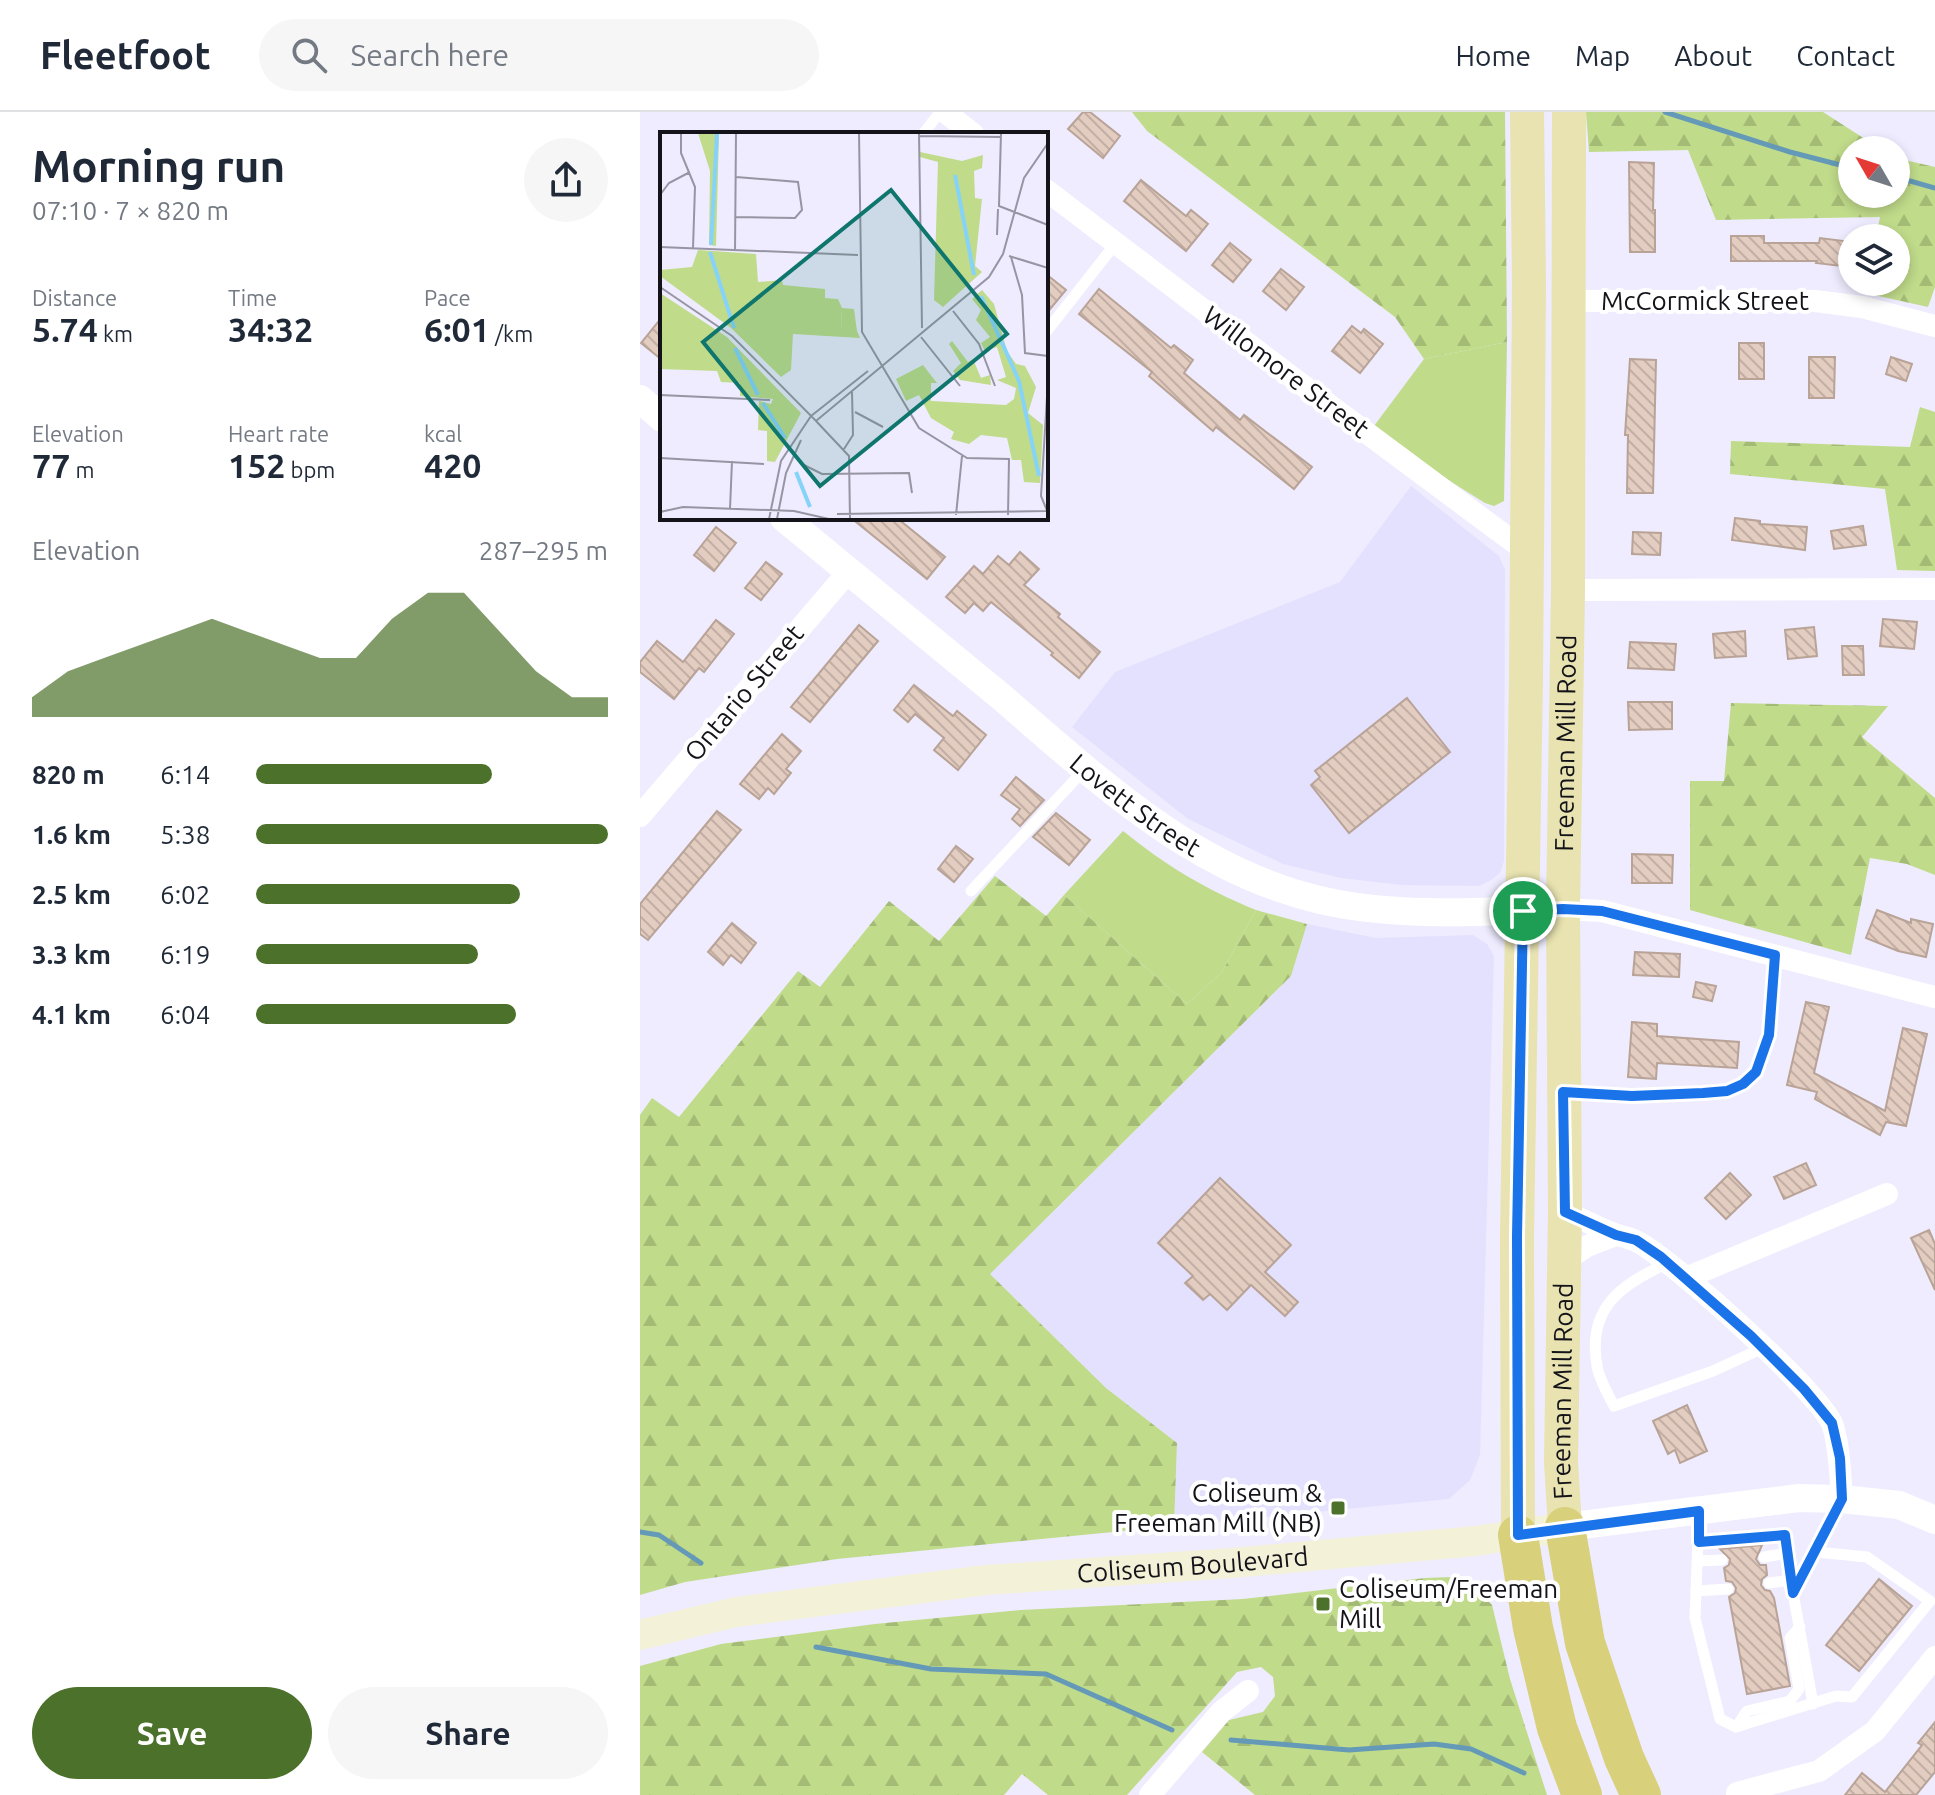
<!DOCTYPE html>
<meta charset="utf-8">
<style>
body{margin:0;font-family:Ubuntu,sans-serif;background:#f6f6f7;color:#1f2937;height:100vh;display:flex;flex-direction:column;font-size:30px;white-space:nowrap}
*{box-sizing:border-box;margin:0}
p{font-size:26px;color:#747a83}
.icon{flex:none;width:44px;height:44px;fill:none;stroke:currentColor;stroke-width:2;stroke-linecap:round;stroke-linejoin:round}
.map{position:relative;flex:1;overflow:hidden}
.details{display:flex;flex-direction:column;background:#fff;width:640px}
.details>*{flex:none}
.needle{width:52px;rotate:309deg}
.tools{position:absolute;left:1198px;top:24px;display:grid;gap:16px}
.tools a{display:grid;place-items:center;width:72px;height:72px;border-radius:50%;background:#fff;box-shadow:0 4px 12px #0003;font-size:40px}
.pin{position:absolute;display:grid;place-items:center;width:68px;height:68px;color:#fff;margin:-34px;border:4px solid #fff;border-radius:50%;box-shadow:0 2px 8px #0007}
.round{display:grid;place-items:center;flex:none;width:84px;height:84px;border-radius:42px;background:#f6f6f7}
.head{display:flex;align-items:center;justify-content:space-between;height:136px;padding:0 32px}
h1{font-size:44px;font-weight:700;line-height:60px}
.metrics{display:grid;grid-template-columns:repeat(3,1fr);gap:12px;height:136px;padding:8px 32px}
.metrics div{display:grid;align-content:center}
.metrics b{font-size:34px;font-weight:700}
.metrics small{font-size:22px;font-weight:400}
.metrics p{font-size:22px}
.chart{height:224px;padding:16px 32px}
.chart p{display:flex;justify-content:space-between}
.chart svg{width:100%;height:144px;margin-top:8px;fill:#4c712a;opacity:.7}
.primary-button{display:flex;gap:16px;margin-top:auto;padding:16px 32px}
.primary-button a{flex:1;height:92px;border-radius:48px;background:#4c712a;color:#fff;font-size:32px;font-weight:700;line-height:92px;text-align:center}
.primary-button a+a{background:#f6f6f7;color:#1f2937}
ul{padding:0 32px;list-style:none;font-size:26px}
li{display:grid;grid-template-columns:128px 96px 1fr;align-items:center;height:60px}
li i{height:20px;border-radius:10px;background:#4c712a}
header{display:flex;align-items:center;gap:48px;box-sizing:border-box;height:112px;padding:0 40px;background:#fff;border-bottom:2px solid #e0e1e3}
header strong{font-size:38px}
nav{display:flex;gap:44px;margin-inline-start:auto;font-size:28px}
.search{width:560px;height:72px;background:#f6f6f7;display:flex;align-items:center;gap:20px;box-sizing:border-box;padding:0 28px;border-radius:44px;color:#747a83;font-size:30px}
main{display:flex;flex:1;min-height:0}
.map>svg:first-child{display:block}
</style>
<header>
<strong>Fleetfoot</strong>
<div class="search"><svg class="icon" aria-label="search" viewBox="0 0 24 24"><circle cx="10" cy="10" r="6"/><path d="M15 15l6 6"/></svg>Search here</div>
<nav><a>Home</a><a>Map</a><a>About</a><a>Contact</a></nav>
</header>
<main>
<section class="details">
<div class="head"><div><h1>Morning run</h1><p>07:10 · 7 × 820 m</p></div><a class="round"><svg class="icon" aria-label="share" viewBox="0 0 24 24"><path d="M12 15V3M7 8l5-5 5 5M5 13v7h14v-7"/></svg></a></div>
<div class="metrics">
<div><p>Distance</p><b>5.74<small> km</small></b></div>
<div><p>Time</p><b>34:32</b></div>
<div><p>Pace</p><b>6:01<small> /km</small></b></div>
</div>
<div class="metrics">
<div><p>Elevation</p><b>77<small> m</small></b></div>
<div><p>Heart rate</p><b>152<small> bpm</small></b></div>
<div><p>kcal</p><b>420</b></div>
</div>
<div class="chart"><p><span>Elevation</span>287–295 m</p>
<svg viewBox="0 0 160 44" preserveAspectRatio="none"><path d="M0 44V38L10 30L20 26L30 22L40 18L50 14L60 18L70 22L80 26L90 26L100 14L110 6L120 6L130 18L140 30L150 38L160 38V44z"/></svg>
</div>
<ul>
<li><b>820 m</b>6:14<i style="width:67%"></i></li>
<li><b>1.6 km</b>5:38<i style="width:100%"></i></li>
<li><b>2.5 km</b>6:02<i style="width:75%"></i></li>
<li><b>3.3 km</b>6:19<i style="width:63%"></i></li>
<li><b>4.1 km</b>6:04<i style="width:74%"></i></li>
</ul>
<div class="primary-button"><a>Save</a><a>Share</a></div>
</section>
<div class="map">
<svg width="1295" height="1683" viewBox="0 0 1295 1683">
<defs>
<pattern id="forest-firs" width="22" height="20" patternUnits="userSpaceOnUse" patternTransform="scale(2)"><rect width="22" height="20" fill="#c0db8a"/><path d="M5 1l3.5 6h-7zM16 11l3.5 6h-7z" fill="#a4bb76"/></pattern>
<pattern id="building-back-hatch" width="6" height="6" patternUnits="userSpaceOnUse" patternTransform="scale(2)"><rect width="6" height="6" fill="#e3ccc0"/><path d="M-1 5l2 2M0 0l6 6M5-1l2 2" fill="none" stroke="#c2aea4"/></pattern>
</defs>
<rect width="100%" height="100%" fill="#eeecfe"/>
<g fill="#e4e1ff">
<path d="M771 374 859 444 865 458 864 749 860 761 851 768 839 774 761 773 701 766 643 752 548 707 432 615 475 560 700 470Z"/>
<path d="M667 812 736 826 833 823 847 832 854 844 840 1343 830 1368 809 1387 534 1414 537 1331 466 1276 350 1162 651 864Z"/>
</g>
<g fill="#c0db8a">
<path d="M867 230 864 389 854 394 845 391 778 349 734 314 784 247Z"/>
<path d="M483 719C528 755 563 776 616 798L582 860 547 892 424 783Z"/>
</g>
<g fill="url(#forest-firs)">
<path d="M492 0H865L867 230 784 247 755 205 507 19Z"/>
<path d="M946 0H1183L1242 38H1212V82H1256V46L1295 55V175L1288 195 1225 181 1227 170H1256V126H1236L1240 105 1076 108 1048 38 949 40Z"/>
<path d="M1280 295 1295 300V459L1257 458 1245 377 1090 362 1091 329 1270 335Z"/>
<path d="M1091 591 1248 594 1222 625 1295 686V763L1267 752 1230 746 1211 843 1050 798V669H1084Z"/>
<path d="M355 764 406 804 424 783 547 892 582 860 616 798 667 812 651 864 350 1162 466 1276 537 1331 534 1414 197 1447 45 1470 0 1483V1003L12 986 39 1005 158 859 180 875 249 789 299 829Z"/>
<path d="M813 1465 837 1477 852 1493 870 1567 907 1683H615L562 1640 589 1608 623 1600 635 1584 633 1565 621 1555 597 1560 487 1683H408L382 1662 364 1683H0V1554L81 1532 235 1512 381 1498 603 1487 785 1466Z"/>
</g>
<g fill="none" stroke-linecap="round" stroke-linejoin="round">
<g stroke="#6499b7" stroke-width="5">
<path d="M1025 0 1150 40 1212 56"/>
<path d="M1256 65 1295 76"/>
<path d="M0 1420 19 1423 61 1451"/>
<path d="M176 1535 291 1557 406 1562 532 1618"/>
<path d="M591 1628 709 1638 794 1632 831 1637 884 1661"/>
</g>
</g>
<g fill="url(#building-back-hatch)" stroke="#b9a397" stroke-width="2">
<path d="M443 0H450L480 24 463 46 428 17Z"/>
<path d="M989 50 1014 51 1013 98H1015V140H990Z"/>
<path d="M501 68 546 104 551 98 568 112 546 139 484 89Z"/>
<path d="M1091 124H1124V131H1179L1180 126 1204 129 1201 154 1176 151 1177 149H1091Z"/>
<path d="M590 131 611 148 593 170 572 153Z"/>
<path d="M641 157 664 175 646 198 623 179Z"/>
<path d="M406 162 426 178 406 202Z"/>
<path d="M459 177 531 236 534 233 553 248 544 261 600 308 604 303 672 355 654 377 576 315 573 319 509 264 512 260 439 202Z"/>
<path d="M22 205V248L1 231Z"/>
<path d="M712 214 721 221 724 217 743 232 720 261 692 239Z"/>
<rect x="1099" y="231" width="25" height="36"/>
<path d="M1169 245H1195L1194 286H1169Z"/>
<path d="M1251 245 1272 252 1266 269 1246 262Z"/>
<path d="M990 247 1016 248 1013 381H987L988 323H985Z"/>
<path d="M211 406H257L305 445 287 467Z"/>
<path d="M1095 406 1120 409V412L1167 415 1165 438 1092 428Z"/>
<path d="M1223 414 1226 433 1194 437 1191 419Z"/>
<path d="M76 415 96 431 74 459 54 443Z"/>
<path d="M993 420 1021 421 1020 443 992 442Z"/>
<path d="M380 440 399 457 384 473 420 502 418 505 460 540 439 566 411 543 413 541 351 490 343 499 334 491 325 501 306 485 334 454 343 462 358 444 369 453Z"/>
<path d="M126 450 142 462 121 488 105 476Z"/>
<path d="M1243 507 1277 510 1274 537 1240 534Z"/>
<path d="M76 508 94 522 64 560 59 556 34 587 0 560V550L17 529 43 550Z"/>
<path d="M219 513 238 529 170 610 151 595Z"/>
<path d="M1174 515 1177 544 1148 547 1145 518Z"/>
<path d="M1105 519 1106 544 1075 546 1073 522Z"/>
<path d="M990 530 1036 532 1034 558 988 556Z"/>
<path d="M1202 534H1223L1224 563H1203Z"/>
<path d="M274 573 313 604 317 599 346 623 318 658 294 638 304 626 275 602 268 610 254 598Z"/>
<path d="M767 586 810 640 709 721 671 673 680 665 675 659Z"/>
<path d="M988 590H1032V617L989 618Z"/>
<path d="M142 622 161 639 146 657 151 661 134 682 128 676 119 687 100 672Z"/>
<path d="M376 665 404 688 380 714 372 707 380 697 361 683Z"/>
<path d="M77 699 101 718 8 828 0 822V792Z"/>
<path d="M416 701 450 728 429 753 393 725Z"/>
<path d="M316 734 333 747 314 770 298 757Z"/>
<path d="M992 742 1033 743 1032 771H992Z"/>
<path d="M1237 798 1271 811V807L1293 812 1286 845 1258 839 1226 826Z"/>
<path d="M92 811 116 831 101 851 91 843 83 853 68 840Z"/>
<path d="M995 840 1040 842 1039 865 993 863Z"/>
<path d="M1056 870 1076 874 1072 889 1053 885Z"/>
<path d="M1166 890 1189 895 1174 961 1245 999 1263 916 1287 922 1266 1014 1246 1010 1240 1023 1175 987 1177 980 1147 973Z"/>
<path d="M992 910 1017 912V924L1099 930 1097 956 1017 951 1016 967 988 965Z"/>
<path d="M1166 1051 1176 1073 1144 1087 1134 1065Z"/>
<path d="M1090 1061 1111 1083 1086 1107 1065 1086Z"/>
<path d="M580 1066 651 1133 625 1160 658 1190 645 1204 611 1173 587 1198 570 1182 563 1188 545 1171 553 1164 518 1131Z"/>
<path d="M1289 1118 1295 1132V1178L1271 1126Z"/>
<path d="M1047 1293 1067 1339 1040 1351 1035 1338 1028 1342 1013 1309Z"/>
<path d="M1122 1433 1116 1447 1120 1453H1126L1127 1463 1122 1467 1121 1473 1125 1478 1130 1479 1134 1486 1150 1574 1107 1582 1089 1485 1095 1481 1096 1476 1092 1470 1086 1469 1084 1456 1089 1453 1090 1447 1080 1437Z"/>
<path d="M1239 1467 1272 1494 1219 1559 1186 1533Z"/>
<path d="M1295 1610V1660L1276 1683H1205L1222 1661 1245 1680 1282 1633 1278 1631Z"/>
</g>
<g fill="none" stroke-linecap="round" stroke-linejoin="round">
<g stroke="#fff" stroke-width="11">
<path d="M283 22 300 0"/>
<path d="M406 220 476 131"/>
<path d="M331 779 445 657"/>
<path d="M927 980 992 984 1063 981 1087 979 1103 972 1116 960 1122 946 1129 923 1135 843"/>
<path d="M1028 1151C980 1173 947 1196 957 1254 959 1267 968 1282 974 1294L1073 1259 1123 1236"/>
<path d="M1059 1399 1055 1506 1080 1607 1096 1615 1196 1584 1212 1585 1290 1489 1227 1445 1176 1440 1201 1387"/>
<path d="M1059 1430 1145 1423 1153 1479"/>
<path d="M1124 1445 1148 1441"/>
<path d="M1058 1449 1082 1448"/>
<path d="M1129 1471 1151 1468"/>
<path d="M1056 1479 1088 1477"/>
<path d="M1173 1592 1153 1481 1176 1440"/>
<path d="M1097 1614 1107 1599 1150 1589 1159 1577 1150 1526 1160 1515"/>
</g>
<g stroke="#fff" stroke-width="22">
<path d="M305 0 333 22"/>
<path d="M406 78 653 266 887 440"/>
<path d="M929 189H1175L1222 195 1295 214"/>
<path d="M928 478 1295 477"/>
<path d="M0 704 209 459"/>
<path d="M923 797 962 799 1295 885"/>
<path d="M925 1100C942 1107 958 1116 975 1122 983 1125 991 1126 998 1130 1032 1148 1182 1282 1193 1314 1200 1338 1200 1363 1202 1387"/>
<path d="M924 1149 947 1134 976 1123"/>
<path d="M1046 1166 1247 1082"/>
<path d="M1097 1681 1179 1659 1235 1619 1295 1545"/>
<path d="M510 1683 581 1600 608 1579"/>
</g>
<g stroke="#fff" stroke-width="28">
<path d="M0 287 22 306"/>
<path id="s1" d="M144 406C216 465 288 524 359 583 455 665 549 756 676 787 751 806 846 800 923 797"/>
<path d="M925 1415 1159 1386 1202 1387 1259 1393 1295 1408"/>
</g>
<path stroke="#f3f1d7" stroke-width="30" id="s2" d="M0 1523 96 1500 346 1468 592 1451 836 1429 925 1415"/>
<g stroke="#e8e3b0" stroke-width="34">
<path id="s3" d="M925 1415 921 1350 925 1100 923 797 928 478 929 0"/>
<path d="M878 1423 877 1124 886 566 889 172 887 0"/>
</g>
<g stroke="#d8d07b" stroke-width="40">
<path d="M925 1415 945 1531 984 1646 1001 1683"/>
<path d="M878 1423 893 1516 917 1616 942 1683"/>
</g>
</g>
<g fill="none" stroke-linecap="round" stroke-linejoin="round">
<defs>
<path id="route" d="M923 797 962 799 1135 843 1129 923 1116 960 1103 972 1087 979 1063 981 992 984 923 980 925 1100 976 1123 996 1128 1021 1145 1111 1224 1164 1277 1192 1311 1200 1346 1202 1387 1153 1481 1145 1423 1059 1430V1399L878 1423 877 1124 883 799Z"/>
</defs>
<use href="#route" stroke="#fff" stroke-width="16"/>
<use href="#route" stroke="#1a73e8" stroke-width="10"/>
</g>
<g fill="#4c712a" stroke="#fff" stroke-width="3">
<rect x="690" y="1388" width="16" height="16" rx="4"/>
<rect x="675" y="1484" width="16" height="16" rx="4"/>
</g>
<g text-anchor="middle" stroke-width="8" stroke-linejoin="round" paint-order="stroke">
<g font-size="26" fill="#14131a" stroke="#fff">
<text x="1065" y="198">McCormick Street</text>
<text transform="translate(646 260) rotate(37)" y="9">Willomore Street</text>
<text transform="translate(104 581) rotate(-50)" y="9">Ontario Street</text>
<text dy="9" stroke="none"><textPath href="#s3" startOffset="784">Freeman Mill Road</textPath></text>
<text dy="9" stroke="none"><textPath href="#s1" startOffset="454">Lovett Street</textPath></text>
<text dy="9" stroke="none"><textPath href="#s3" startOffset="136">Freeman Mill Road</textPath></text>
<text dy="9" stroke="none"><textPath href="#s2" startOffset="558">Coliseum Boulevard</textPath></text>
</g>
<g font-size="26" fill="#14131a" stroke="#fff" text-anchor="end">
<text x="682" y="1390">Coliseum &amp;<tspan x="682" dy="30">Freeman Mill (NB)</tspan></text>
<text x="699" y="1486" text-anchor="start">Coliseum/Freeman<tspan x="699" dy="30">Mill</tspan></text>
</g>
</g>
<g transform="translate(20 20)">
<rect width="388" height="388" fill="#eeecfe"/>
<path d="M182 176 194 177 197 199H181Z" fill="#c0db8a"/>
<path d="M38 1H59L56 114 49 113 50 39ZM260 20 302 29 323 23 322 36 314 39 315 66 322 67 315 134 322 140 283 175 274 168 278 30 260 25ZM38 118 96 122 98 150 122 148 123 153 165 157V166L178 167 182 176 181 199H197L200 206 133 202 131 238 121 245 71 196 0 144V138L32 135ZM322 158 334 172 347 219 356 232 365 234 376 255 368 281 383 293 380 351 364 350 361 328H352L347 306 321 303 309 312 291 307 294 300 271 286 259 263 246 269 236 247 263 233 277 251H271V269L346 273 354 267 356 256 337 248 346 245 337 215 325 219 321 211 330 205 316 188 321 178 312 167ZM0 161 67 205 141 281 115 330 107 329V299L98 298 99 269 111 272 113 267 80 264V251L61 250 57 239 0 237ZM292 209 308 230 313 227 321 246 330 243 331 253 300 248 293 239 301 231 289 212Z" fill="#c0db8a"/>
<path fill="none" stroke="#86d3fa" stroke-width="4" d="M295 43 314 143M51 113 57 1M50 120 74 196M321 164 359 249 379 344M75 216 98 263M103 271 125 306M136 340 150 375"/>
<path fill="none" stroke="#9795a3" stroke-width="2" d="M21 1V21L35 55 33 116M199 1 202 200 259 296 307 326 349 327 348 383M259 1 262 196M341 1 339 74 388 93M259 4 341 5M0 63 9 51 30 40M76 85 135 86 142 78 138 50 76 45M337 103 338 77M0 115 198 123M75 120 76 1M349 124 388 136M351 125 362 163 365 221 388 224M0 155 72 204 156 289 329 145 343 122 364 46 388 11M293 179 319 212 335 254M261 205 300 254M388 248 381 364 388 381M0 263 110 268M195 280 223 295M151 284 208 239M156 289 189 324 190 387M184 317 193 303 192 260M0 326 104 332M142 332 162 342 249 341 252 361M70 377 72 329M0 380 23 375 134 379 169 387M177 382 386 379M296 383 302 324M109 387 121 329 151 284M117 387 126 341 141 308"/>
<path fill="#0f766e" fill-opacity="0.15" stroke="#0f766e" stroke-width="4" d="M231 58 347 202 160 354 43 210Z"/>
<rect width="388" height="388" fill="none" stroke="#14131a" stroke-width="4"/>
</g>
</svg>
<div class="tools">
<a><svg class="needle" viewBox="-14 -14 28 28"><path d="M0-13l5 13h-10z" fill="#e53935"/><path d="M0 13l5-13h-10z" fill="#747a83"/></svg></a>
<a><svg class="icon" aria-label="layers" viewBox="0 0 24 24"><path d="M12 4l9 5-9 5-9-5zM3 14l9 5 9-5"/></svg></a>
</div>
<div class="pin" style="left:883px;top:799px;background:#1e9e55"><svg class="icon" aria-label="arrive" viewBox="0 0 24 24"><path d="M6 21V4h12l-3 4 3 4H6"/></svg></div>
</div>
</main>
